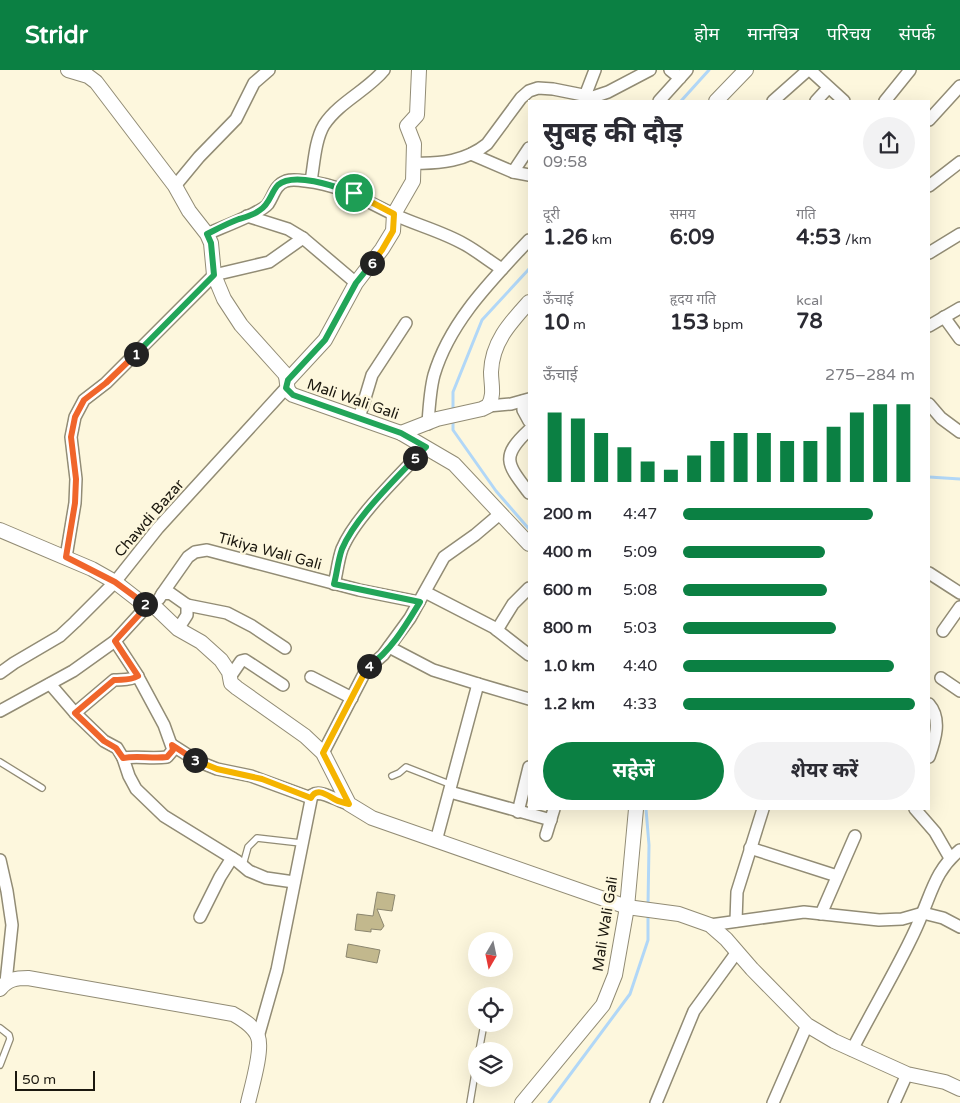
<!DOCTYPE html>
<html lang="hi">
<meta charset="utf-8">
<style>
body{margin:0;font-family:"Varela Round","Noto Sans Devanagari",sans-serif;background:#f2f2f3;color:#2b2b33;height:100vh;display:flex;flex-direction:column;font-size:19px;white-space:nowrap}
*{box-sizing:border-box;margin:0}
p{font-size:16px;color:#7c7c81}
.icon{flex:none;width:28px;height:28px;fill:none;stroke:currentColor;stroke-width:2;stroke-linecap:round;stroke-linejoin:round}
.map{position:relative;flex:1;overflow:hidden}
.details{position:absolute;left:528px;top:30px;width:402px;height:710px;display:flex;flex-direction:column;background:#fff;border-radius:0px;box-shadow:0 5px 20px #0002}
.details>*{flex:none}
.needle{width:32px;rotate:189deg}
.tools{position:absolute;left:468px;top:862px;display:grid;gap:10px}
.tools a{display:grid;place-items:center;width:45px;height:45px;border-radius:50%;background:#fff;box-shadow:0 5px 20px #0002;font-size:25px}
.scale{position:absolute;left:15px;bottom:12px;width:80px;box-sizing:border-box;padding-left:5px;border:2px solid #1b180f;border-top:0;font-size:14px;line-height:18px;white-space:nowrap;color:#1b180f;-webkit-text-stroke:4px #fdf7dd;paint-order:stroke}
.pin{position:absolute;display:grid;place-items:center;width:42px;height:42px;color:#fff;margin:-21px;border:2px solid #fff;border-radius:50%;box-shadow:0 1px 5px #0007}
.km{position:absolute;width:25px;height:25px;margin:-12px;border-radius:50%;background:#222;color:#fff;font-size:14px;line-height:25px;text-align:center}
.round{display:grid;place-items:center;flex:none;width:52px;height:52px;border-radius:26px;background:#f2f2f3}
.summary{display:flex;align-items:center;justify-content:space-between;height:85px;padding:0 15px}
h1{font-size:28px;font-weight:700;line-height:38px}
.figures{display:grid;grid-template-columns:repeat(3,1fr);gap:8px;height:85px;padding:5px 15px}
.figures div{display:grid;align-content:center}
.figures b{font-size:21px;font-weight:700}
.figures small{font-size:14px;font-weight:400}
.figures p{font-size:14px}
.chart{height:140px;padding:10px 15px}
.chart p{display:flex;justify-content:space-between}
.chart svg{width:100%;height:90px;margin-top:5px;stroke:#0b8043;stroke-width:6}
.action{display:flex;gap:10px;margin-top:auto;padding:10px 15px}
.action a{flex:1;height:58px;border-radius:30px;background:#0b8043;color:#fff;font-size:20px;font-weight:700;line-height:58px;text-align:center}
.action a+a{background:#f2f2f3;color:#2b2b33}
ul{padding:0 15px;list-style:none;font-size:16px}
li{display:grid;grid-template-columns:80px 60px 1fr;align-items:center;height:38px}
li i{height:12px;border-radius:6px;background:#0b8043}
header{display:flex;align-items:center;gap:30px;box-sizing:border-box;height:70px;padding:0 25px;background:#0b8043;color:#fff}
header strong{font-size:24px}
nav{display:flex;gap:28px;margin-inline-start:auto;font-size:18px}
.map>svg:first-child{display:block}
</style>
<header>
<strong>Stridr</strong>
<nav><a>होम</a><a>मानचित्र</a><a>परिचय</a><a>संपर्क</a></nav>
</header>
<div class="map">
<svg width="960" height="1033" viewBox="0 0 960 1033">
<rect width="100%" height="100%" fill="#fdf7dd"/>
<g fill="none" stroke-linecap="round" stroke-linejoin="round">
<g stroke="#b1d7f7" stroke-width="3">
<path d="M681 31 709 0"/>
<path d="M453 342V322L482 250 529 199"/>
<path d="M453 349V360L496 421 529 459"/>
<path d="M929 407 960 409"/>
<path d="M646 739 649 775 648 835"/>
<path d="M549 1033 630 924 648 870V844"/>
</g>
</g>
<g fill="#c2b88d" stroke="#8b866e">
<path d="M377 822 395 825 392 841 377 839 384 856 381 860 371 859V862L355 860 357 844 373 846Z"/>
<path d="M348 874 380 880 377 893 346 887Z"/>
</g>
<g fill="none" stroke-linecap="round" stroke-linejoin="round">
<defs>
<g id="service">
<path d="M0 692 42 718"/>
<path d="M392 706 399 703 406 697 452 715"/>
<path d="M243 795 248 777 257 768 301 773"/>
<path d="M0 958 9 965 10 969 0 995"/>
<path d="M479 981 484 954"/>
<path d="M470 1033 476 997"/>
</g>
<g id="minor">
<path d="M670 0 680 8"/>
<path d="M810 0 844 31"/>
<path d="M585 26 595 0"/>
<path d="M659 31 687 0"/>
<path d="M773 31 808 0"/>
<path d="M816 31 828 18"/>
<path d="M885 31 910 0"/>
<path d="M929 50 960 16"/>
<path d="M471 84 513 102 529 105"/>
<path d="M414 93C440 94 466 91 487 74L521 28 529 21 538 18 553 19 593 27 608 22 650 0"/>
<path d="M513 102 529 78"/>
<path d="M311 111C314 94 315 70 324 55 339 32 368 20 384 0"/>
<path d="M175 116 199 87 236 49 254 13 269 0"/>
<path d="M929 116 960 92"/>
<path d="M247 146 288 159 303 168 356 213"/>
<path d="M207 164C220 158 261 143 268 134 274 125 275 115 286 111 292 109 299 110 305 111 341 115 362 129 393 144 416 155 441 161 464 174 477 181 489 191 502 199"/>
<path d="M929 183 960 164"/>
<path d="M944 247 960 269"/>
<path d="M929 256 960 238"/>
<path d="M523 331V340L529 351"/>
<path d="M929 334 941 348 960 362"/>
<path d="M488 336 511 334 529 329"/>
<path d="M359 348 372 305 406 253"/>
<path d="M428 354C429 338 430 320 434 305 450 251 492 210 529 170"/>
<path d="M529 360C500 387 507 394 529 423"/>
<path d="M66 487 75 433 76 409 71 367 75 347 84 330 106 313 214 205 269 192 303 168"/>
<path d="M929 503 960 523"/>
<path d="M334 514C337 503 338 490 342 479 355 447 401 404 426 377"/>
<path d="M425 522 493 557 529 585"/>
<path d="M162 524 188 487 195 482 207 480 359 520 419 532"/>
<path d="M159 529 162 524 170 523 187 535V545L178 559"/>
<path d="M187 535 227 543 252 556 285 578"/>
<path d="M497 560 513 534 529 518"/>
<path d="M943 561 960 537"/>
<path d="M115 571 136 603 164 655 173 680 167 687C152 689 138 686 123 688"/>
<path d="M389 577 433 600 478 614"/>
<path d="M0 603 14 593 60 566 75 552 115 512 158 458 286 318"/>
<path d="M230 607 241 591 245 590 283 615"/>
<path d="M311 607 352 628"/>
<path d="M941 608 960 621"/>
<path d="M50 614 75 643 104 671 117 678 123 688 129 706 136 719 164 746 237 791 249 801 266 808 294 812"/>
<path d="M929 634C942 649 935 670 929 687"/>
<path d="M0 641 73 601 115 571 148 535"/>
<path d="M75 643 114 610C123 609 129 611 138 606"/>
<path d="M172 675 197 691 217 699 251 706 311 728"/>
<path d="M323 683 366 600 383 585 410 548 444 487 475 465 501 443"/>
<path d="M450 722 551 750"/>
<path d="M915 739 935 762 950 788"/>
<path d="M518 742 529 697"/>
<path d="M546 765 554 739"/>
<path d="M436 771 478 614 529 629"/>
<path d="M750 778 837 806"/>
<path d="M0 790 7 821 12 855 6 912"/>
<path d="M821 844 855 766"/>
<path d="M200 847 220 807 232 788"/>
<path d="M736 851 737 822 763 739"/>
<path d="M710 855 804 842 879 850 902 849 923 843 943 848 960 857"/>
<path d="M258 967 277 900 312 725C321 719 337 731 349 734"/>
<path d="M852 980C870 945 890 911 908 875 913 865 918 855 922 844 933 818 937 799 960 780"/>
<path d="M656 1033 694 941 737 882"/>
<path d="M773 1033 807 955"/>
<path d="M894 1033 907 1004"/>
</g>
<g id="tertiary">
<path d="M68 0 88 6 96 12 175 116 189 141 207 164 211 173 214 205 224 229 241 255 285 304C289 313 284 319 293 325L401 363 454 394 529 474"/>
<path d="M716 31 746 0"/>
<path d="M288 310 325 270 356 213 382 179 393 161 394 144 413 111 414 74 407 56 417 45 419 0"/>
<path d="M401 363 437 349 482 339 488 336C495 325 491 314 491 302 492 272 510 253 529 232"/>
<path d="M0 460 92 499 115 512 142 533 154 536 178 559 201 572 221 590 229 602 231 613 237 618 305 666 323 683 349 734 372 748 627 837 679 844 710 855 726 869 752 899 807 955 834 971 907 1004 945 1012 960 1019"/>
<path d="M0 919C8 909 16 908 28 908L233 944C242 949 254 956 258 967 263 980 251 1019 248 1033"/>
<path d="M522 1033 603 935 615 905 627 837 636 739"/>
</g>
</defs>
<use href="#service" stroke="#928c75" stroke-width="8"/>
<use href="#minor" stroke="#928c75" stroke-width="14"/>
<use href="#tertiary" stroke="#928c75" stroke-width="16"/>
<use href="#service" stroke="#fff" stroke-width="5.5"/>
<use href="#minor" stroke="#fff" stroke-width="11"/>
<use href="#tertiary" stroke="#fff" stroke-width="14"/>
</g>
<g fill="none" stroke-linecap="round" stroke-linejoin="round">
<defs>
<path id="split-1" d="M136 284 214 205 211 173 207 164C217 159 228 153 239 149 246 147 254 145 260 140 270 134 271 122 278 115 294 101 337 117 354 123"/>
<path id="split-2" d="M136 284 106 313 84 330 75 347 71 367 76 409 75 433 66 487 115 512 145 534"/>
<path id="split-3" d="M145 534 148 535 115 571 138 606C129 611 123 609 114 610L75 643 104 671 116 678 123 688C138 685 152 689 167 687L173 680 172 675 195 690"/>
<path id="split-4" d="M195 690 217 699 262 709 311 728C317 716 328 726 336 730 340 732 345 733 349 734L323 683 366 600 369 596"/>
<path id="split-5" d="M369 596C391 581 406 555 420 532L334 514C337 503 338 490 342 479 355 448 392 413 415 388"/>
<path id="split-6" d="M372 193 356 213 325 270 288 310 286 318 293 325 401 363 426 377 415 388"/>
<path id="split-7" d="M354 123 394 144 393 161 382 180 372 193"/>
</defs>
<use href="#split-1" stroke="#fff" stroke-width="10"/>
<use href="#split-2" stroke="#fff" stroke-width="10"/>
<use href="#split-3" stroke="#fff" stroke-width="10"/>
<use href="#split-4" stroke="#fff" stroke-width="10"/>
<use href="#split-5" stroke="#fff" stroke-width="10"/>
<use href="#split-6" stroke="#fff" stroke-width="10"/>
<use href="#split-7" stroke="#fff" stroke-width="10"/>
<use href="#split-1" stroke="#22a559" stroke-width="6"/>
<use href="#split-2" stroke="#f0652b" stroke-width="6"/>
<use href="#split-3" stroke="#f0652b" stroke-width="6"/>
<use href="#split-4" stroke="#f5b400" stroke-width="6"/>
<use href="#split-5" stroke="#22a559" stroke-width="6"/>
<use href="#split-6" stroke="#22a559" stroke-width="6"/>
<use href="#split-7" stroke="#f5b400" stroke-width="6"/>
</g>
<g text-anchor="middle" stroke-width="5" stroke-linejoin="round" paint-order="stroke">
<g font-size="15" fill="#1b180f" stroke="#fdf7dd">
<text transform="translate(353 329) rotate(19)" y="5">Mali Wali Gali</text>
<text transform="translate(149 448) rotate(-49)" y="5">Chawdi Bazar</text>
<text transform="translate(270 481) rotate(15)" y="5">Tikiya Wali Gali</text>
<text transform="translate(605 854) rotate(-81)" y="5">Mali Wali Gali</text>
</g>
</g>
</svg>
<div class="tools">
<a><svg class="needle" viewBox="-14 -14 28 28"><path d="M0-13l5 13h-10z" fill="#e53935"/><path d="M0 13l5-13h-10z" fill="#7c7c81"/></svg></a>
<a><svg class="icon" aria-label="locate" viewBox="0 0 24 24"><circle cx="12" cy="12" r="6"/><path d="M12 2v4M12 18v4M2 12h4M18 12h4"/></svg></a>
<a><svg class="icon" aria-label="layers" viewBox="0 0 24 24"><path d="M12 4l9 5-9 5-9-5zM3 14l9 5 9-5"/></svg></a>
</div>
<div class="scale">50 m</div>
<div class="pin" style="left:354px;top:123px;background:#1e9e55"><svg class="icon" aria-label="arrive" viewBox="0 0 24 24"><path d="M6 21V4h12l-3 4 3 4H6"/></svg></div>
<b class="km" style="left:136px;top:284px">1</b>
<b class="km" style="left:145px;top:534px">2</b>
<b class="km" style="left:195px;top:690px">3</b>
<b class="km" style="left:369px;top:596px">4</b>
<b class="km" style="left:415px;top:388px">5</b>
<b class="km" style="left:372px;top:193px">6</b>
<section class="details">
<div class="summary"><div><h1>सुबह की दौड़</h1><p>09:58</p></div><a class="round"><svg class="icon" aria-label="share" viewBox="0 0 24 24"><path d="M12 15V3M7 8l5-5 5 5M5 13v7h14v-7"/></svg></a></div>
<div class="figures">
<div><p>दूरी</p><b>1.26<small> km</small></b></div>
<div><p>समय</p><b>6:09</b></div>
<div><p>गति</p><b>4:53<small> /km</small></b></div>
</div>
<div class="figures">
<div><p>ऊँचाई</p><b>10<small> m</small></b></div>
<div><p>हृदय गति</p><b>153<small> bpm</small></b></div>
<div><p>kcal</p><b>78</b></div>
</div>
<div class="chart"><p><span>ऊँचाई</span>275–284 m</p>
<svg viewBox="0 0 160 44" preserveAspectRatio="none"><path d="M5 44V10M15 44V13M25 44V20M35 44V27M45 44V34M55 44V38M65 44V31M75 44V24M85 44V20M95 44V20M105 44V24M115 44V24M125 44V17M135 44V10M145 44V6M155 44V6"/></svg>
</div>
<ul>
<li><b>200 m</b>4:47<i style="width:82%"></i></li>
<li><b>400 m</b>5:09<i style="width:61%"></i></li>
<li><b>600 m</b>5:08<i style="width:62%"></i></li>
<li><b>800 m</b>5:03<i style="width:66%"></i></li>
<li><b>1.0 km</b>4:40<i style="width:91%"></i></li>
<li><b>1.2 km</b>4:33<i style="width:100%"></i></li>
</ul>
<div class="action"><a>सहेजें</a><a>शेयर करें</a></div>
</section>
</div>
